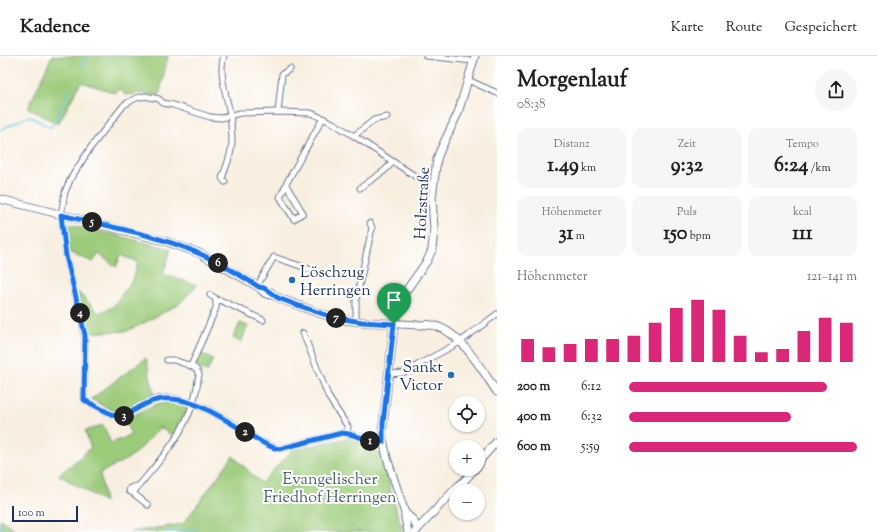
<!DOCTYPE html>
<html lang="de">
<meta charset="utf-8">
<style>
body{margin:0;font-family:"Sorts Mill Goudy",serif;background:#f6f6f6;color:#202124;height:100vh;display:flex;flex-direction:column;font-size:15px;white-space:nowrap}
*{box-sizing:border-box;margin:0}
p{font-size:13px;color:#757577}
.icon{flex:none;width:22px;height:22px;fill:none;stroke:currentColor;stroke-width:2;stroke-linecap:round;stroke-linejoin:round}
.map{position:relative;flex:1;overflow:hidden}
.sheet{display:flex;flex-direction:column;background:#fff;width:380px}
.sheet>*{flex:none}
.buttons{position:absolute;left:449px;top:340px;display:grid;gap:8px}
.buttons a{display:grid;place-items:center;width:36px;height:36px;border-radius:50%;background:#fff;box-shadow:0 1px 3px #0004;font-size:20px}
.scale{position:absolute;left:12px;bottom:10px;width:66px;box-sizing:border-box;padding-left:4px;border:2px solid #1b2f5e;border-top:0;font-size:11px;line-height:14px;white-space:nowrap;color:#1b2f5e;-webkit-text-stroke:3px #fff;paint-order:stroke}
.pin{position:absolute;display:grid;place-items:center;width:34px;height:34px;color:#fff;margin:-41px -17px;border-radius:50% 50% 50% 0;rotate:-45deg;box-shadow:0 0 4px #0007}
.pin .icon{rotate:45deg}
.km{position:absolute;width:20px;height:20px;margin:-10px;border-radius:50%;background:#222;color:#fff;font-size:11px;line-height:20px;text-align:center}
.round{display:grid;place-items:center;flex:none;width:42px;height:42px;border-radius:21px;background:#f6f6f6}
.headline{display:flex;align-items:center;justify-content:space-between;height:68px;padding:0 20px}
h1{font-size:22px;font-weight:700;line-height:30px}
.figures{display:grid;grid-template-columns:repeat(3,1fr);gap:6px;height:68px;padding:4px 20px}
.figures div{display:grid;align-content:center;border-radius:10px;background:#f6f6f6;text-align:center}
.figures b{font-size:20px;font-weight:700}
.figures small{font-size:11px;font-weight:400}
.figures p{font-size:11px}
.chart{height:112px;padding:8px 20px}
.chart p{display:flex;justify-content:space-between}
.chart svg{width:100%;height:72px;margin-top:4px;stroke:#db2777;stroke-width:6}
ul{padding:0 20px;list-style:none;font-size:13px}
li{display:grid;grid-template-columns:64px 48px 1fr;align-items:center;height:30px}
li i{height:10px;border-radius:5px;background:#db2777}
header{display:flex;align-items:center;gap:24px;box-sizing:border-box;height:56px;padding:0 20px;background:#fff;border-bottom:1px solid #e0e0e0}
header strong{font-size:19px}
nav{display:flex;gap:22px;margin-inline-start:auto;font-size:14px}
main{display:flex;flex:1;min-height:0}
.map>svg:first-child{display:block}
</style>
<header>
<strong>Kadence</strong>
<nav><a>Karte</a><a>Route</a><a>Gespeichert</a></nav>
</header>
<main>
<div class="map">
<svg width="497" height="476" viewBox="0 0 497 476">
<rect width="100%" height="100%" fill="#fff"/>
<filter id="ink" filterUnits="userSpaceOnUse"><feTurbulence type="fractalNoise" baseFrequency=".025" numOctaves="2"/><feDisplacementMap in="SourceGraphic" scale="8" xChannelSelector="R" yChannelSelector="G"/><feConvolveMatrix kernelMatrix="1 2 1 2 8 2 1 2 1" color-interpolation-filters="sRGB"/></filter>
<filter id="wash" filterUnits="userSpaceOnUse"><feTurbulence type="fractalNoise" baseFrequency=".012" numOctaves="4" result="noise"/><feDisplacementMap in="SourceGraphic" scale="16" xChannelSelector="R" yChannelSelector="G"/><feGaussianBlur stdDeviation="0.9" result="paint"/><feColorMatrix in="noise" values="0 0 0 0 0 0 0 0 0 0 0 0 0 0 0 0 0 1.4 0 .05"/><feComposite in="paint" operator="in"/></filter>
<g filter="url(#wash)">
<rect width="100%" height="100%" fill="#f8efe0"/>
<g fill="#9ccb79" stroke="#5c7d6c">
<path d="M52 0H168L159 40 141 37 126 39 119 33 116 37 81 26 58 68 28 52Z"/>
<path d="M66 167 171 193 163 218 197 229 179 248 140 269 127 275 85 277 82 253 78 236 99 257 113 251 133 223 138 206 121 199 116 211 99 198 93 206 69 196Z"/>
<path d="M240 267 248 270 241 286 233 282Z"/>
<path d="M200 297 213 303 207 316C197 311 189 308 200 297Z"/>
<path d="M146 302 155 341 124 358 116 357 91 343Z"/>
<path d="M162 346 185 348 188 352 181 367 173 381 160 371 142 391 129 402 100 417 105 446 59 419 91 392 85 375 103 369 111 387 131 379 125 364 152 350Z"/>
<path d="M347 382 370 389 379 397 386 409 390 433 403 476H129L183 468 233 400 261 427 293 394Z"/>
<path d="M0 463 19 476H0Z"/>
</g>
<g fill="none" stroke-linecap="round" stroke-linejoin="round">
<g stroke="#68c4e6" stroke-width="1.5">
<path d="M81 10 89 0"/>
<path d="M0 74 29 60 50 71 52 70 70 34"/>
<path d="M0 471 8 476"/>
<path d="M165 476 194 474 206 476"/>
</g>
</g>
</g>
<g filter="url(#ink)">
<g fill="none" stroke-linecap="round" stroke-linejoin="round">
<defs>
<g id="street">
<path d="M224 0C218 16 227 41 230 58 231 67 232 77 232 86 232 98 226 111 222 122L225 126"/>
<path d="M426 0 473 5"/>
<path d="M468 24 497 37"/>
<path d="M278 56 282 18 290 13"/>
<path d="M354 80 374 64 387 61"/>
<path d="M286 129 303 157 294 163 280 141 286 129V128L323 62"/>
<path d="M360 132 384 115 393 106"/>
<path d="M257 230 274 201 312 214"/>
<path d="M210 239 215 242 216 246"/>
<path d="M356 265V244L372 172 370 167"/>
<path d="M303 277 329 342 348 371 347 377"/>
<path d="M167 304H174L191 310"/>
<path d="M388 318 403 317 460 286 497 258"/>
<path d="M383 386C368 386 356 378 342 377L279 393 268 389 260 385C236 370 185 333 154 344 143 349 133 356 122 361L113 359 84 344 85 279 66 200 61 159 65 136 71 122 91 91 124 49 136 42 145 40 159 43 163 47 173 49 210 61 221 62 240 57 278 56 311 57 333 67 354 80 424 126 433 128"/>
<path d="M133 437 129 435 130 432 139 429"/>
<path d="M148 449 133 437C149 417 173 391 184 368 192 354 197 335 199 318L196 313 191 310 216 252V246L220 244 263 264"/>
</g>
<g id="secondary">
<path d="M0 143 165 185 199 197 259 231C263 237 266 239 273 239"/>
<path d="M271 236 273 239 281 243 316 256 338 263 362 266 420 269C455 263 480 312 497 336"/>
<path d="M478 410 482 402 497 385"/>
<path d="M405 457 413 464 418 473"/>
<path d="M408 476 405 462V457L387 402 382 379 394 268 398 251 403 239 427 205 432 194 434 173 432 142 437 103 440 95 458 57 475 0"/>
<path d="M415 476 458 430 464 425 475 413"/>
</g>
</defs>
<use href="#street" stroke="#68728c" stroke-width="7"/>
<use href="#secondary" stroke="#68728c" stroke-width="9"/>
<use href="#street" stroke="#fff" stroke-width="5"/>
<use href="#secondary" stroke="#fff" stroke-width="7"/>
</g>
</g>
<g fill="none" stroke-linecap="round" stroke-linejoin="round" filter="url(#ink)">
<defs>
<path id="route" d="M61 159C107 170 154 178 198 197 219 206 240 219 259 231L264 232 278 242 294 248 332 261 362 266 394 268 383 368V386C368 386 356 378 342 377L279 393C267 391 257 383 247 377 222 362 188 337 157 344 145 346 133 356 122 361L113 359 84 344 85 279 66 200Z"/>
</defs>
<use href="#route" stroke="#fff" stroke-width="8"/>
<use href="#route" stroke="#1a73e8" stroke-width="5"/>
</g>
<g fill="#1f6fb2" stroke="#fff" stroke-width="1.5">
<circle cx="292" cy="224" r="4"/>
<circle cx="451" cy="319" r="4"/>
</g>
<g text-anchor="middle" stroke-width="4" stroke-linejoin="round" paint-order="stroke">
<g font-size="16" fill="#1b2f5e" stroke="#fff">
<text transform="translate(421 147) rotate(-87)" y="6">Holzstraße</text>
</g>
<g font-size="16" fill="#1b2f5e" stroke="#fff" text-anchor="start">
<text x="300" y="221">Löschzug<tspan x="300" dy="18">Herringen</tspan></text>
<text x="443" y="316" text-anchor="end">Sankt<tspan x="443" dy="18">Victor</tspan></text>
</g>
<g font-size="16" fill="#425e66" stroke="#fff">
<text x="330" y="428">Evangelischer<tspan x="330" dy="18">Friedhof Herringen</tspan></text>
</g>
</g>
</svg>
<div class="buttons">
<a><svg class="icon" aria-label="locate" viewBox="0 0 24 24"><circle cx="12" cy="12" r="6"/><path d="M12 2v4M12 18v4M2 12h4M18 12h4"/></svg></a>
<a>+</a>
<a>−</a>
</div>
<div class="scale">100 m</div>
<div class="pin" style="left:394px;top:268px;background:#1e9e55"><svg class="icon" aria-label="arrive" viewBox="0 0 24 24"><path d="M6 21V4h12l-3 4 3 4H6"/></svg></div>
<b class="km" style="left:370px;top:385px">1</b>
<b class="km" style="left:245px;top:376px">2</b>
<b class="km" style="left:124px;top:360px">3</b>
<b class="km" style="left:80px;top:257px">4</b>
<b class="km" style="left:92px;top:166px">5</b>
<b class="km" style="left:218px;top:207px">6</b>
<b class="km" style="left:336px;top:262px">7</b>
</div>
<section class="sheet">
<div class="headline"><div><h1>Morgenlauf</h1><p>08:38</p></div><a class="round"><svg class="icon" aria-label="share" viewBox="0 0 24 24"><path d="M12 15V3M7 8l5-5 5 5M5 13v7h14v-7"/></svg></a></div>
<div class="figures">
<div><p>Distanz</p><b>1.49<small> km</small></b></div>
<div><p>Zeit</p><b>9:32</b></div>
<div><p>Tempo</p><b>6:24<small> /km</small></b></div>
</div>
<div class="figures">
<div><p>Höhenmeter</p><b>31<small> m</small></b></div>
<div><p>Puls</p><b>150<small> bpm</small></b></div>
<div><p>kcal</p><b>111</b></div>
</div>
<div class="chart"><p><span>Höhenmeter</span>121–141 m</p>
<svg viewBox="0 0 160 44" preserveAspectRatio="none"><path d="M5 44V30M15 44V35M25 44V33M35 44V30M45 44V30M55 44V28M65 44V20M75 44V11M85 44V6M95 44V12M105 44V28M115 44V38M125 44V36M135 44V25M145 44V17M155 44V20"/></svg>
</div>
<ul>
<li><b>200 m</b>6:12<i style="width:87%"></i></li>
<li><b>400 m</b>6:32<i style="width:71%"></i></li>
<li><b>600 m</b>5:59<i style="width:100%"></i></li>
</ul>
</section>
</main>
